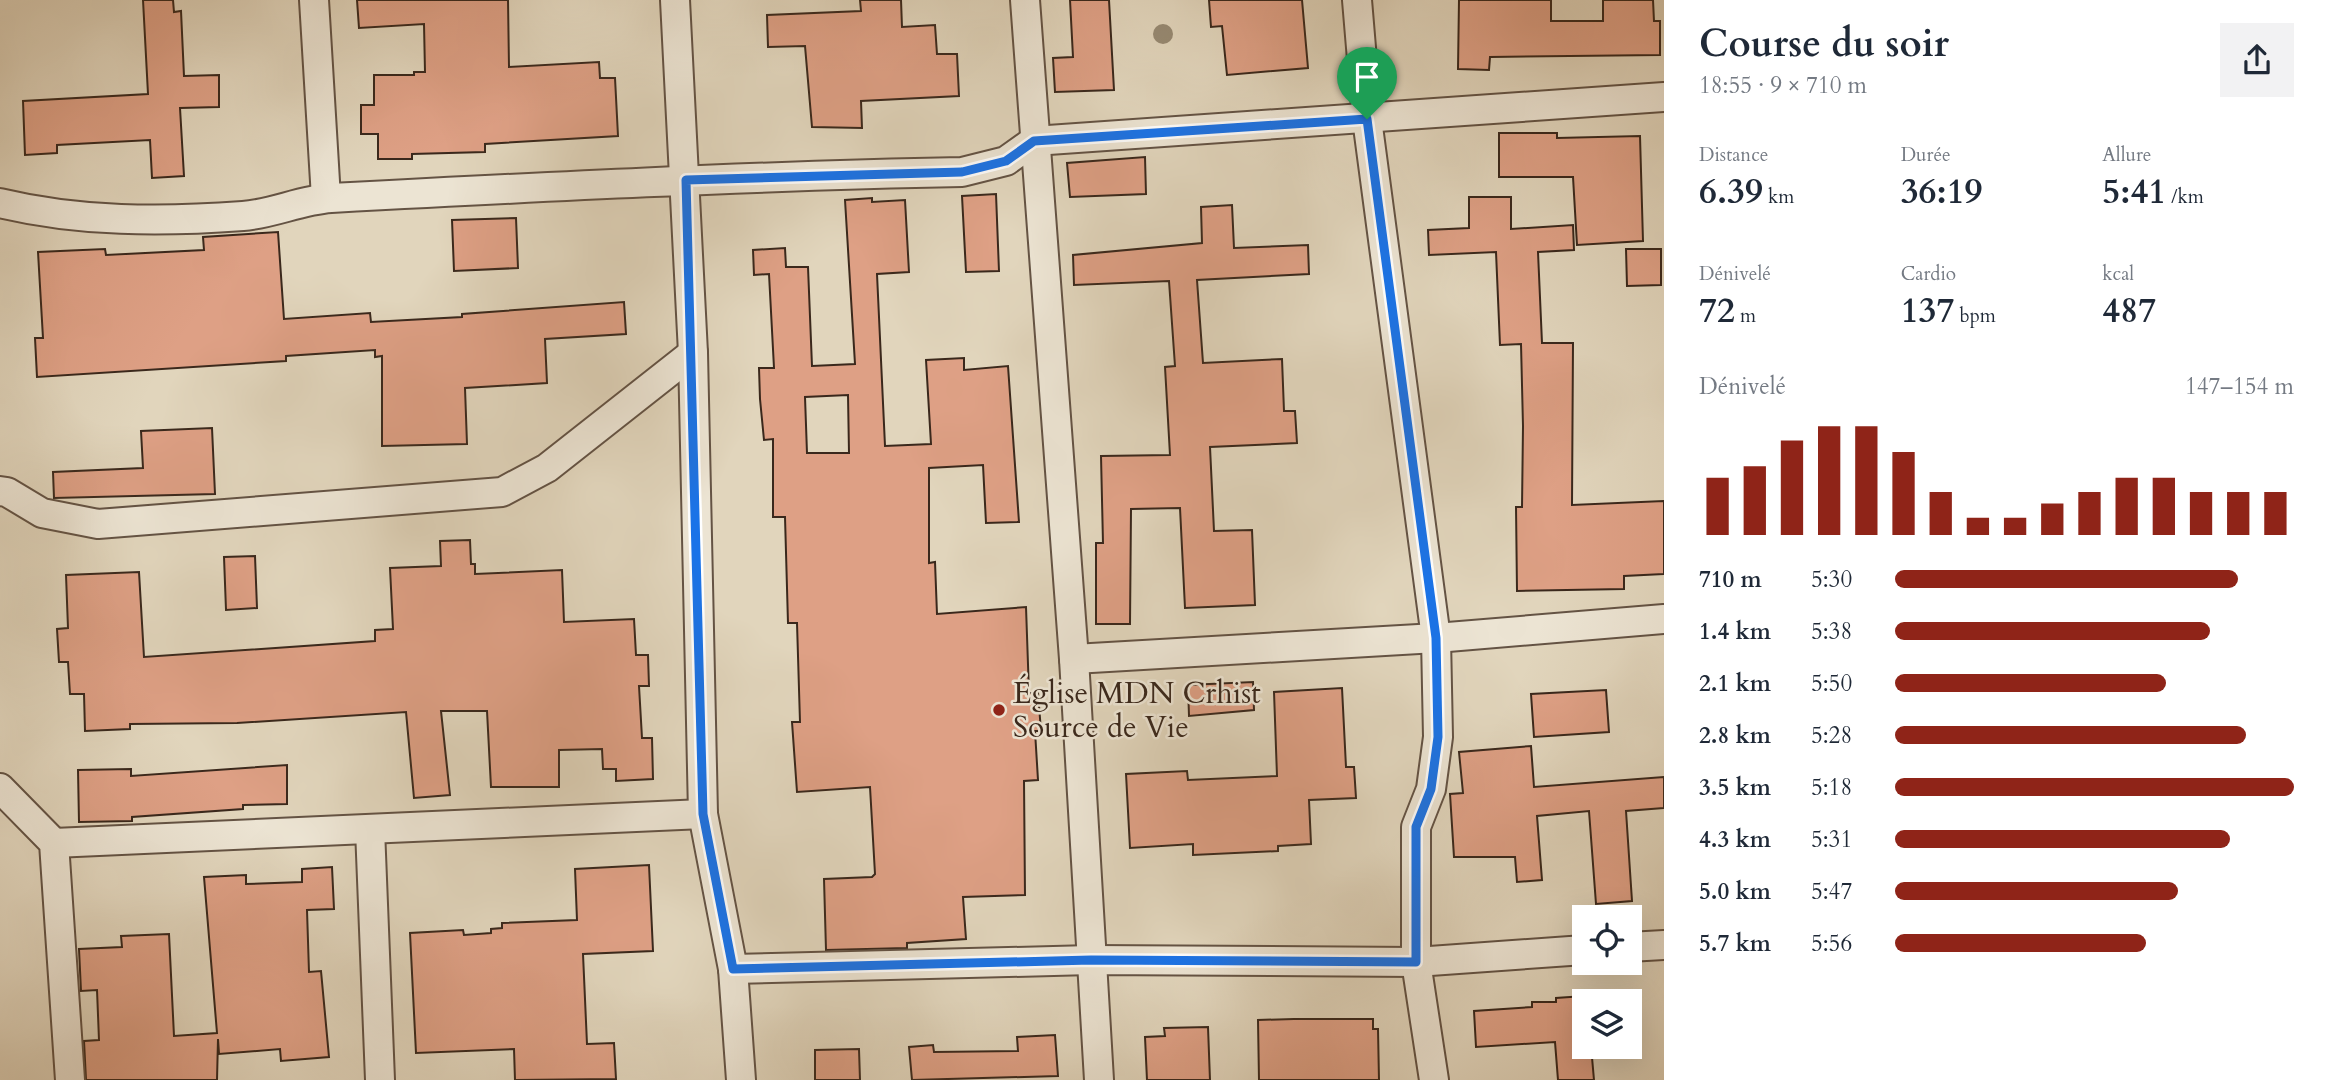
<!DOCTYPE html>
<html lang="fr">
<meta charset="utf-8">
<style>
body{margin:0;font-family:Cardo,serif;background:#f2f2f3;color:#1f2937;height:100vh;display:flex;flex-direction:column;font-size:26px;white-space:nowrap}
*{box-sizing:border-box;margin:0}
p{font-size:23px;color:#747a83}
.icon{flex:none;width:38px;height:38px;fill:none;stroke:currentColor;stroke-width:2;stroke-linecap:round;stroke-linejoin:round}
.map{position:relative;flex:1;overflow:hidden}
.drawer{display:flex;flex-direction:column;background:#fff;width:665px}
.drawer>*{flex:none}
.controls{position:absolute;left:1572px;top:905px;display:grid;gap:14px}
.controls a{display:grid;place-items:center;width:70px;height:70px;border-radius:0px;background:#fff;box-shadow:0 7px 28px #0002;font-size:35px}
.pin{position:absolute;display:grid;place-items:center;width:60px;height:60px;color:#fff;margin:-72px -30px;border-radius:50% 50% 50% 0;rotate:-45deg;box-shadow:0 0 7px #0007}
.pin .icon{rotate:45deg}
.round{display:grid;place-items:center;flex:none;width:74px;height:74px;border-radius:0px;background:#f2f2f3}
.overview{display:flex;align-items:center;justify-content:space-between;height:119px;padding:0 35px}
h1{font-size:38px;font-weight:700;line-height:52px}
.stats{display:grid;grid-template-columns:repeat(3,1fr);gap:10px;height:119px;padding:7px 35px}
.stats div{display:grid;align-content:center}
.stats b{font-size:35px;font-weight:700}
.stats small{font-size:19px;font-weight:400}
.stats p{font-size:19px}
.chart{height:196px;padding:14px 35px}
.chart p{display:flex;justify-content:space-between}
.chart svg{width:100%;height:126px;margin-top:7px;stroke:#8f2418;stroke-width:6}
ul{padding:0 35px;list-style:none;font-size:23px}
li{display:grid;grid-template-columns:112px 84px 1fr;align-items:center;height:52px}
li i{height:18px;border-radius:9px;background:#8f2418}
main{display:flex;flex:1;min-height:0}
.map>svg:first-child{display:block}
</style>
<main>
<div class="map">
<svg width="1664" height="1080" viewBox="0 0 1664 1080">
<rect width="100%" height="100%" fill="#e1d5bc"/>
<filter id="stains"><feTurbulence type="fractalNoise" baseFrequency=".00286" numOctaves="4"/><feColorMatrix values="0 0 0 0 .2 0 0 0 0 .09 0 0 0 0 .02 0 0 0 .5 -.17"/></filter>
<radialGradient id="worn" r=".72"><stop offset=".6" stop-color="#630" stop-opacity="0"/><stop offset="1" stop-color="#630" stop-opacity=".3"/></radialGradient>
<g fill="#dea085" stroke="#3a281c" stroke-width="2" fill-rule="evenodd">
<path d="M143 0H173L174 12 181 11 184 76 219 75V107L180 108 184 176 152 178 150 140 57 145V153L25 155 23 101 148 94Z"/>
<path d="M357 0H508L509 67 599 62 600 78H615L618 136 485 144V152L412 154V159H378V134H361V105H374V75H414V72H425L424 24 359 28Z"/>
<path d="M860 0H901L902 27 935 25 937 54H957L959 96 861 101 862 128 812 127 805 46 768 47 767 15 861 11Z"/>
<path d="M1070 0H1109L1114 90 1055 92 1053 58 1073 57Z"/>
<path d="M1209 0H1302L1308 68 1227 75 1222 26 1211 27Z"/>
<path d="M1459 0H1551V21H1603V0H1653L1654 21H1660V55L1490 57 1489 70 1458 69Z"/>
<path d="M1499 133H1557V138L1640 136 1643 241 1577 245 1573 177H1499Z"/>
<path d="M1145 157 1146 194 1070 197 1067 163Z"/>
<path d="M996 194 999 271 966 272 962 196Z"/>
<path d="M1469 197H1511V229L1573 225 1574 250 1538 252 1542 343H1573L1572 505 1664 501V574L1624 576V589L1517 591 1516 507H1522L1523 426 1521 344 1500 345 1496 252 1429 255 1428 230 1469 228Z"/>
<path d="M872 198V202L905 200 909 272 877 274 885 446 931 444 926 360 964 358V370L1008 366 1019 522 986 523 983 465 929 468V563L935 562 937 614 1026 607 1029 693H1038L1041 731H1035L1038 780 1024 781 1025 895 963 897 966 939 907 943V948L826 950 824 879 872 877 875 874 870 787 797 792 792 722H800L797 623H788L785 517H773V439L764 440 760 399 759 368H774L769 274 754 275 753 250 785 248 786 267H808L812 366 855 364 845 200ZM848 395 849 453H807L805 397Z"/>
<path d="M1232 205 1234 248 1308 245 1309 274 1197 280 1203 363 1282 359 1284 411H1295L1297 443 1210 447 1214 531 1252 530 1255 605 1185 608 1180 508 1131 509 1130 624H1096V543H1103L1101 456 1170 455 1165 367 1175 366 1169 281 1074 285 1073 255 1202 243 1201 207Z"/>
<path d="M516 218 518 268 454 271 452 220Z"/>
<path d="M278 232 284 319 370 313 371 322 462 317V314L624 302 626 334 545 339 547 383 465 388 467 444 382 446V356L375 357V350L286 356V361L37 377 35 338H43L38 252 105 249 106 255 204 250 203 237Z"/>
<path d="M1626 249H1661V285L1627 286Z"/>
<path d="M212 428 215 494 54 498 53 472 143 468 141 431Z"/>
<path d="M470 540 471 564H475V574L562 570 564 622 634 619 636 655H648L649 686H639L642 738H652L653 779 616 781V769H603L602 749 559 750V787H491L487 711H441L450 795 414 798 406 712 237 723 130 724V729L85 731 84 694H70L68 662H59L57 629 68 628 66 575 139 572 144 657 375 641V630L393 629 390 568 441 566 440 541Z"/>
<path d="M255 556 257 608 226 610 224 557Z"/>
<path d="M1253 682 1254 710 1189 716 1188 685Z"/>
<path d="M1342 688 1346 767H1354L1356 798 1309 800 1311 844 1278 846V851L1193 855V844L1130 848 1126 774 1187 771 1188 780 1277 776 1274 692Z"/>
<path d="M1606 690 1609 732 1534 737 1531 694Z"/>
<path d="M1531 746 1534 787 1664 777V808L1626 811 1632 901 1596 904 1589 811 1537 816 1542 880 1517 882 1515 857H1454L1450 794 1463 793 1459 752Z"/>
<path d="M287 765V804L243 805V809L132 817V821L79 822 78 770 131 769V776Z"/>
<path d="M649 865 653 951 583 954 587 1044 614 1043 616 1079 515 1080 514 1049 416 1053 410 933 463 930 464 935 491 933V929L502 928V923L577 920 575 869Z"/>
<path d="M332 867 334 909 307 910 309 972 321 971 329 1057 281 1061 280 1049 219 1054 218 1039 217 1080H86L84 1041 99 1040 97 990 81 991 79 949 122 947 121 936 169 934 174 1036 217 1033 204 877 246 875V884L302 882V869Z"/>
<path d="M1584 996V1046H1591L1594 1080H1558L1555 1042 1476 1047 1474 1011 1532 1007V1002H1556V998Z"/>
<path d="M1294 1019H1373V1029H1378L1379 1080H1259L1258 1020Z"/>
<path d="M1208 1027 1210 1080H1147L1145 1037 1165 1036 1164 1028Z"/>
<path d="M1055 1035 1058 1076 912 1080 909 1047 933 1045 934 1052 1018 1051 1017 1037Z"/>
<path d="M859 1049 860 1080H815V1050Z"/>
</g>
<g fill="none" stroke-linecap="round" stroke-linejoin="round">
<defs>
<g id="minor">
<path d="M314 0 326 198"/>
<path d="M675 0 693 353 703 814 733 969 741 1080"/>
<path d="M1025 0 1074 659 1099 1080"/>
<path d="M1357 0 1367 119 1436 638 1438 737 1431 789 1416 827V962L1434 1080"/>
<path d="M0 203C79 222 162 222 243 216 272 214 301 200 331 198 541 187 751 176 962 172L1006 161 1034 141 1664 97"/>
<path d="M0 491 7 492 42 513 98 524 502 492 547 468 693 353"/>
<path d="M1074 659 1436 638 1664 619"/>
<path d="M0 788 54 843 70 1080"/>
<path d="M370 829 380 1080"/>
<path d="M54 843 703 814"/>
<path d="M1629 947 1664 945"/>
<path d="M733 969 1091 960 1416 962 1584 950"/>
</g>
</defs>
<use href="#minor" stroke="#645344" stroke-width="32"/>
<use href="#minor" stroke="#ece4d3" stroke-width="28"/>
</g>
<circle fill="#978a73" cx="1163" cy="34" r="10"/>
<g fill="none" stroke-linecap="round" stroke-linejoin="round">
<defs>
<path id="route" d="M1367 119 1436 638 1438 737 1431 789 1416 827V962L1091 960 733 969 703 814 686 180 962 172 1006 161 1034 141Z"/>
</defs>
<use href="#route" stroke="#fff" stroke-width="14"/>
<use href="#route" stroke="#1a73e8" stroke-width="9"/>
</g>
<circle fill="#8f2418" stroke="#ece4d3" stroke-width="2.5" cx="999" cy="710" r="7"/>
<g text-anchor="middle" stroke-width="5" stroke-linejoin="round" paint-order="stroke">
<g font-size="30" fill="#3a281c" stroke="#ece4d3" text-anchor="start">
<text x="1013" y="703">Église MDN Crhist<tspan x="1013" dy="34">Source de Vie</tspan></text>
</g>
</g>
<rect width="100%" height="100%" filter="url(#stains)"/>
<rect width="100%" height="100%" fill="url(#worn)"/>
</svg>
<div class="controls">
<a><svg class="icon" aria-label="locate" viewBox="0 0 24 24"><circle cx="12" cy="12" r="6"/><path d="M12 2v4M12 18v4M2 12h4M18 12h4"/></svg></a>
<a><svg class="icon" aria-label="layers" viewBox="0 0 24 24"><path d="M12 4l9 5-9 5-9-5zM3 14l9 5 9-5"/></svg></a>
</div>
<div class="pin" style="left:1367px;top:119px;background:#1e9e55"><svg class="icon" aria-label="arrive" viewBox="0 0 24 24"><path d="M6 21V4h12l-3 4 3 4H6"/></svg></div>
</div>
<section class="drawer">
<div class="overview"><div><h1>Course du soir</h1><p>18:55 · 9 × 710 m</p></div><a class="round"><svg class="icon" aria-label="share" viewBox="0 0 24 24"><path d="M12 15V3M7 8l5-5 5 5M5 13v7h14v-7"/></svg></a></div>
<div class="stats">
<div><p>Distance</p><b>6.39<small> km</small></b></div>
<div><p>Durée</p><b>36:19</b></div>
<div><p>Allure</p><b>5:41<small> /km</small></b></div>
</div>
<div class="stats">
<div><p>Dénivelé</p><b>72<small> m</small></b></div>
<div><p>Cardio</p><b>137<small> bpm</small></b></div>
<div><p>kcal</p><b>487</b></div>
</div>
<div class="chart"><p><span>Dénivelé</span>147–154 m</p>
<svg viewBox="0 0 160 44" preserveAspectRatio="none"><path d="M5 44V24M15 44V20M25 44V11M35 44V6M45 44V6M55 44V15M65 44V29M75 44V38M85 44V38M95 44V33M105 44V29M115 44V24M125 44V24M135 44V29M145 44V29M155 44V29"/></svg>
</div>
<ul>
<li><b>710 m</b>5:30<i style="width:86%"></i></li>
<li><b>1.4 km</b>5:38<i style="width:79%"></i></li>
<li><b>2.1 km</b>5:50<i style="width:68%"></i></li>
<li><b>2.8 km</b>5:28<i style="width:88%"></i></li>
<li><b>3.5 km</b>5:18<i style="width:100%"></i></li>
<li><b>4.3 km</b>5:31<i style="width:84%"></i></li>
<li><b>5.0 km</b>5:47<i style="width:71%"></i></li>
<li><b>5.7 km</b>5:56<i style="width:63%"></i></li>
</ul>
</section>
</main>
